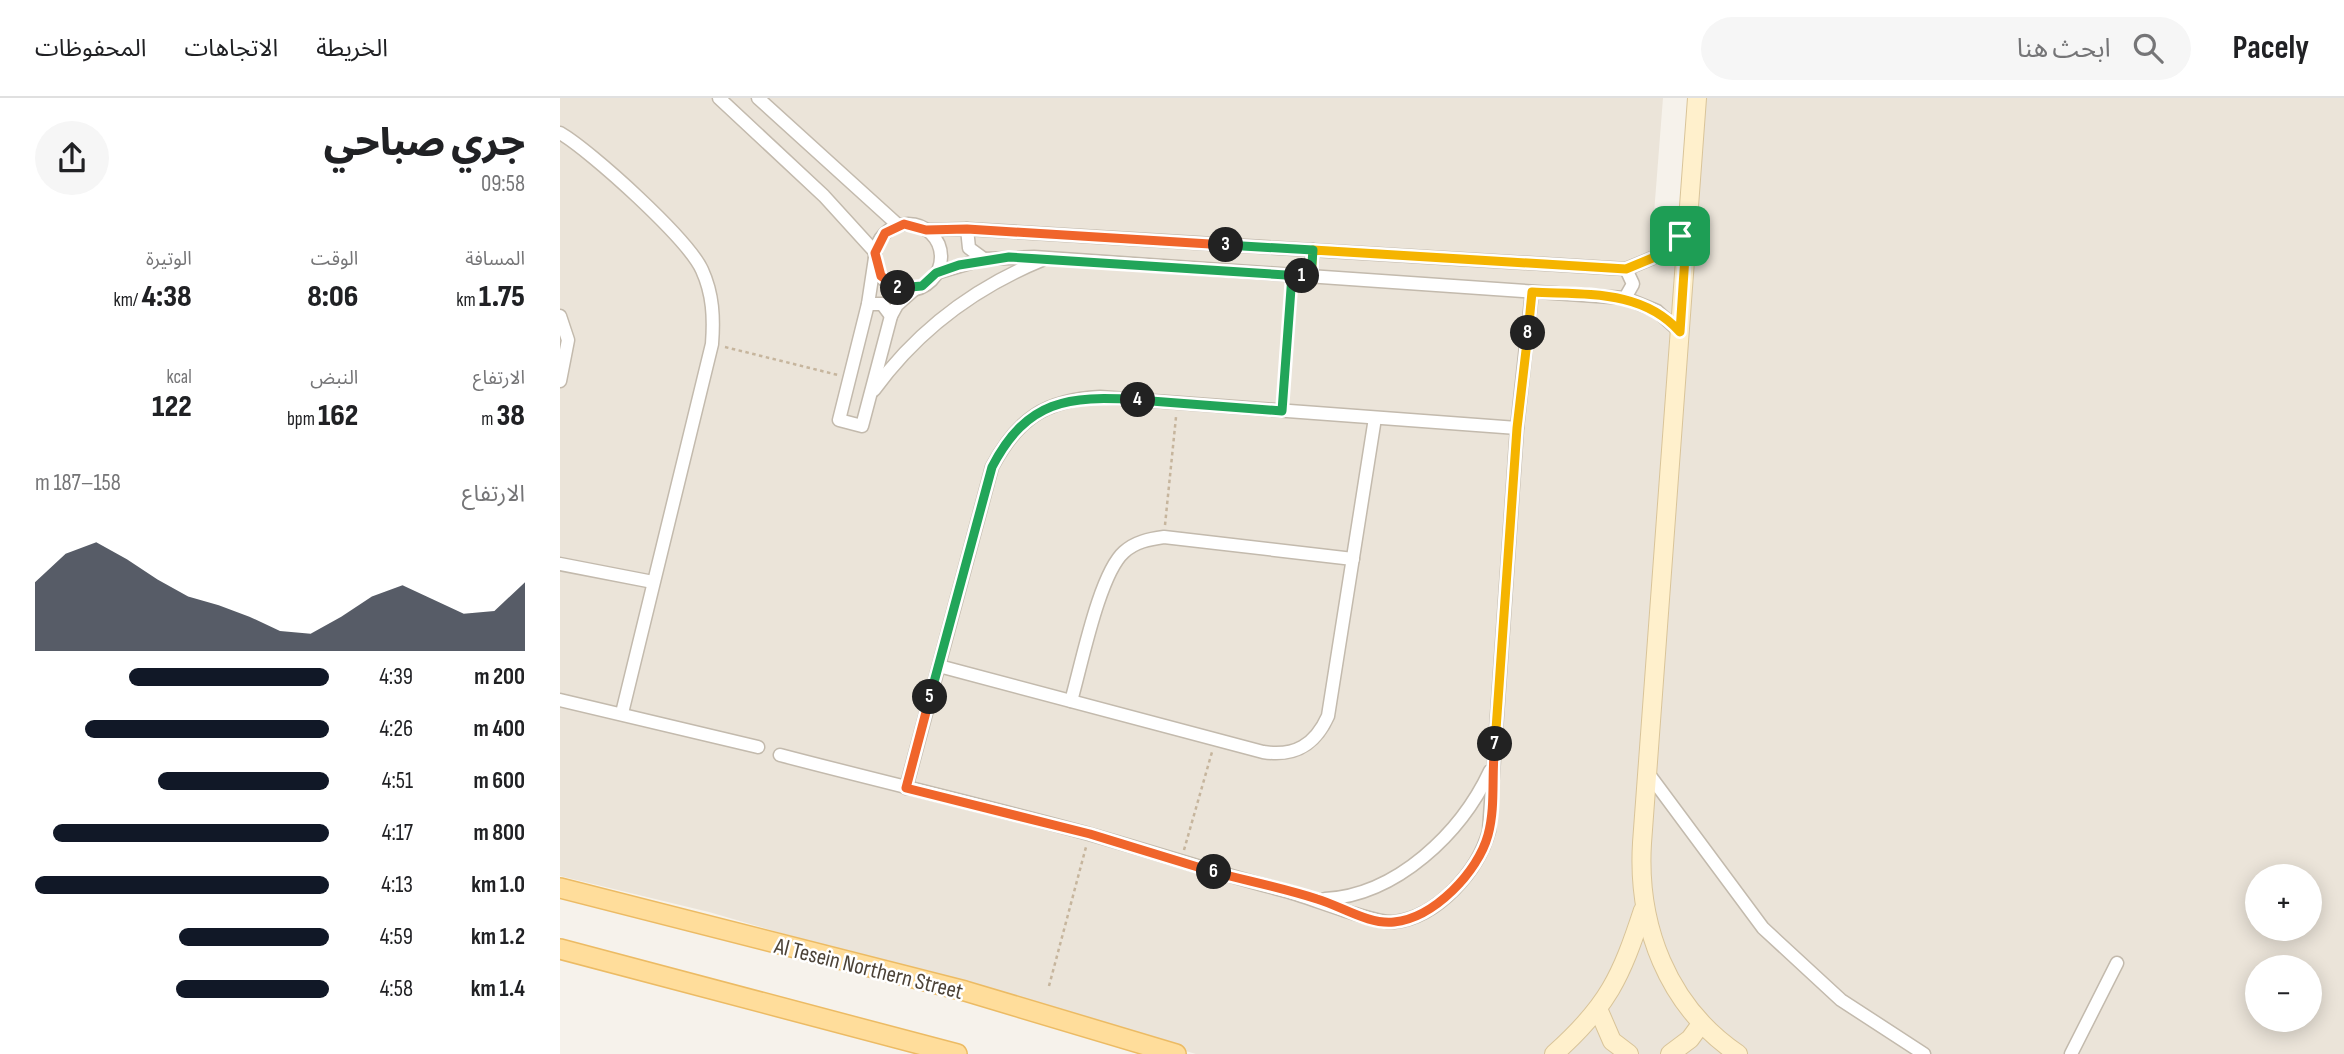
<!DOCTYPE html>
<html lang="ar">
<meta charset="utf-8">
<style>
body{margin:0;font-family:"Sofia Sans Condensed","Noto Sans Arabic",sans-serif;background:#f6f6f6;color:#202124;direction:rtl;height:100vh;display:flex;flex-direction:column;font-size:26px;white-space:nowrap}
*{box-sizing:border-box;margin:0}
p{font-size:23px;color:#757577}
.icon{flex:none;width:38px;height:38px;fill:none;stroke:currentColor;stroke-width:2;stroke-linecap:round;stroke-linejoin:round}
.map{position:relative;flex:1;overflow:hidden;direction:ltr}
.side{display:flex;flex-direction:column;background:#fff;width:560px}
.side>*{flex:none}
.tools{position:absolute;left:1685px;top:766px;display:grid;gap:14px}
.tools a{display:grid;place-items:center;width:77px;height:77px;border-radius:50%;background:#fff;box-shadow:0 4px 18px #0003;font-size:35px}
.pin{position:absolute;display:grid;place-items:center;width:60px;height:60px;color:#fff;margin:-30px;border-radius:14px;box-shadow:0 4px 10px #0006}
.km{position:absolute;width:35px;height:35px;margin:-18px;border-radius:50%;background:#222;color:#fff;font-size:19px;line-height:35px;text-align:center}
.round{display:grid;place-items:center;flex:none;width:74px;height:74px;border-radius:37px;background:#f6f6f6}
.headline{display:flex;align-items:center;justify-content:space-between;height:119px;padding:0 35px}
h1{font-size:38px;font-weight:800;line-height:52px}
.figures{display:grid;grid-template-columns:repeat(3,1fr);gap:10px;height:119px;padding:7px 35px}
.figures div{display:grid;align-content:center}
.figures b{font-size:30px;font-weight:800}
.figures small{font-size:19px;font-weight:400}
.figures p{font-size:19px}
.chart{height:196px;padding:14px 35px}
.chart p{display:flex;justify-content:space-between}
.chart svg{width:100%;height:126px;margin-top:7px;fill:#111827;opacity:.7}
ul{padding:0 35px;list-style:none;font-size:23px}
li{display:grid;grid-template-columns:112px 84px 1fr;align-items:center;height:52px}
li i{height:18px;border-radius:9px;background:#111827}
header{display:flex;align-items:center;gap:42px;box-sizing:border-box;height:98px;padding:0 35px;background:#fff;border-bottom:2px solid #e0e0e0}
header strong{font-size:33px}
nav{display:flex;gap:38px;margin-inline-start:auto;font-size:24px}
.search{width:490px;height:63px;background:#f6f6f6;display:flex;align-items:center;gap:18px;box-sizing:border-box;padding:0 24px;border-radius:38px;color:#757577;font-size:26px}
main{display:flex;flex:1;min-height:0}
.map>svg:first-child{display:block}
</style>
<header>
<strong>Pacely</strong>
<div class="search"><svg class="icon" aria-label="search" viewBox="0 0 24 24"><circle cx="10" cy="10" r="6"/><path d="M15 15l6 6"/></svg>ابحث هنا</div>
<nav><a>الخريطة</a><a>الاتجاهات</a><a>المحفوظات</a></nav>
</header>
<main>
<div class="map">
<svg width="1784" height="956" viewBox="0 0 1784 956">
<rect width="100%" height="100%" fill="#f6f2eb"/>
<path fill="#ebe4d9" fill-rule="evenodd" d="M0 0H1103L1090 167 1133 168 1146 0H1784V956H636L149 814 0 778ZM1698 779H1750V831H1698ZM1698 870H1750V922H1698Z"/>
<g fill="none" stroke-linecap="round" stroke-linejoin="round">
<defs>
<g id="street">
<path d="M159 0 264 98 315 154"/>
<path d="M198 0 338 127"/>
<path d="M0 35C31 53 128 141 142 172 153 196 154 220 152 246L62 615"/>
<circle cx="348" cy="159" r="33"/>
<path d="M407 131 409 150 424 161"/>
<path d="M366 132 407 131 1066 171 1102 156 1127 128"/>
<path d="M315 160 308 206 279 322 302 328 331 218 337 207 356 190"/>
<path d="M376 175 424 161 474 159 1065 200 1097 213 1120 234"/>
<path d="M750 178 753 152"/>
<path d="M1065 200 1073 186 1066 171"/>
<path d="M308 206H322L331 218"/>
<path d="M0 218 8 242 0 283"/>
<path d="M314 292C357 233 414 190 482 162"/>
<path d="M0 466 93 484"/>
<path d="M379 568 703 654C735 659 755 647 768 618L815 320"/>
<path d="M0 602 198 649"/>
<path d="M511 603C521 569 539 476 564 454 575 444 589 441 604 439L793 461"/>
<path d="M220 657C323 684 426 708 529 736 593 754 657 775 722 792 747 798 814 826 834 824 878 819 918 773 929 733L957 330 972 194"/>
<path d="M1088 675 1203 830 1281 902 1364 956"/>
<path d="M346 690 432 369C458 320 486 302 540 299L957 330"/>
<path d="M765 801C837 797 901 735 930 673"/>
<path d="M1511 956 1557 865"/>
</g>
<g id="secondary">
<path d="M1137 0 1082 745C1077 827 1107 908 1178 956"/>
<path d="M1039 913 1052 943 1069 956"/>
<path d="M994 956C1048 908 1061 879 1083 812"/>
<path d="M1110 956 1130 941 1141 926"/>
</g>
<g id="primary">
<path d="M0 790 405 893 616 956"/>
<path d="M0 851 397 956"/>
</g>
</defs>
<use href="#street" stroke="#c3baad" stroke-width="15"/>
<use href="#secondary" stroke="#d9c499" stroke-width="20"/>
<use href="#primary" stroke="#ecbb64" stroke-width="22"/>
<g stroke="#c6b59d" stroke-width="2.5" stroke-dasharray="3.5 3.5" stroke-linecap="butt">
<path d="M165 249 278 277"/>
<path d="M722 299 731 191"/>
<path d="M605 427 616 319"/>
<path d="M624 752 652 654"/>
<path d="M489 888 526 749"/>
</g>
<use href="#street" stroke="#fff" stroke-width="12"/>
<use href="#secondary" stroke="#fff0cc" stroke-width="18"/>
<use href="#primary" stroke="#ffdd9b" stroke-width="19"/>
</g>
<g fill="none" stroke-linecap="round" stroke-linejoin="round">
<defs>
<path id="split-1" d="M742 178H751L753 152 1066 171 1102 156 1120 138"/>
<path id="split-2" d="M338 190 362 188 376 175 399 167 449 159 742 178"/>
<path id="split-3" d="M338 190 321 178 315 155 325 135 344 126 366 132 407 131 666 147"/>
<path id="split-4" d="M578 302 722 313 732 177 751 178 753 152 666 147"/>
<path id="split-5" d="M370 599 432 369C467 302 508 297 578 302"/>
<path id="split-6" d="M370 599 346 690 530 736 654 774"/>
<path id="split-7" d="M654 774C688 783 723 790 757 801 781 808 809 827 834 824 874 820 918 774 928 737 936 708 931 676 935 646"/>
<path id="split-8" d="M935 646 957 330 968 235"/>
<path id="split-9" d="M968 235 972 194C1025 197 1082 191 1120 234L1127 128 1120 138"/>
</defs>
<use href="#split-1" stroke="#fff" stroke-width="14"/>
<use href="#split-2" stroke="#fff" stroke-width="14"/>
<use href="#split-3" stroke="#fff" stroke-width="14"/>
<use href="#split-4" stroke="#fff" stroke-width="14"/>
<use href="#split-5" stroke="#fff" stroke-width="14"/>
<use href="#split-6" stroke="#fff" stroke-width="14"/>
<use href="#split-7" stroke="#fff" stroke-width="14"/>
<use href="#split-8" stroke="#fff" stroke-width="14"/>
<use href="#split-9" stroke="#fff" stroke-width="14"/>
<use href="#split-1" stroke="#f5b400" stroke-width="9"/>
<use href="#split-2" stroke="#22a559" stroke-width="9"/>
<use href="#split-3" stroke="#f0652b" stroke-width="9"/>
<use href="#split-4" stroke="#22a559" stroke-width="9"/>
<use href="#split-5" stroke="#22a559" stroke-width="9"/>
<use href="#split-6" stroke="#f0652b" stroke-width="9"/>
<use href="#split-7" stroke="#f0652b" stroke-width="9"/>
<use href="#split-8" stroke="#f5b400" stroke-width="9"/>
<use href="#split-9" stroke="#f5b400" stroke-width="9"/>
</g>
<g text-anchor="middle" stroke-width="5" stroke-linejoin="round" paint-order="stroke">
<g font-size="23" fill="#4c4338" stroke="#fff">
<text transform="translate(309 870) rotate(14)" y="8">Al Tesein Northern Street</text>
</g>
</g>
</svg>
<div class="tools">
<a>+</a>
<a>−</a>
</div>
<div class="pin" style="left:1120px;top:138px;background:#1e9e55"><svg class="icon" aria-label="arrive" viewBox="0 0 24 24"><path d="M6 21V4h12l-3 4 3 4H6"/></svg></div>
<b class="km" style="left:742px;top:178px">1</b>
<b class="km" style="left:338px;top:190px">2</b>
<b class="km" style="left:666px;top:147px">3</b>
<b class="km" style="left:578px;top:302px">4</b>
<b class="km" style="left:370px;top:599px">5</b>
<b class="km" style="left:654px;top:774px">6</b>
<b class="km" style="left:935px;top:646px">7</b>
<b class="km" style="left:968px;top:235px">8</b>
</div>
<section class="side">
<div class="headline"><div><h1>جري صباحي</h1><p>09:58</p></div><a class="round"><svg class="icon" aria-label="share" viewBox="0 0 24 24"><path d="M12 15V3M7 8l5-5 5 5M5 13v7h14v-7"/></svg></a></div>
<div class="figures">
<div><p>المسافة</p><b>1.75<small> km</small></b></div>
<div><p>الوقت</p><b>8:06</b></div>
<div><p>الوتيرة</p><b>4:38<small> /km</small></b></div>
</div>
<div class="figures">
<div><p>الارتفاع</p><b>38<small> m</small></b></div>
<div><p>النبض</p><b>162<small> bpm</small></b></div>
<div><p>kcal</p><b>122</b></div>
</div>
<div class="chart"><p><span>الارتفاع</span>158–187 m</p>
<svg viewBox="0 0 160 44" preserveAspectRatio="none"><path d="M0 44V20L10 10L20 6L30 12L40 19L50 25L60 28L70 32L80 37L90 38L100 32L110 25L120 21L130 26L140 31L150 30L160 20V44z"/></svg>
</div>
<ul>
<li><b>200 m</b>4:39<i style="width:68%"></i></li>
<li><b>400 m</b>4:26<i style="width:83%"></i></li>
<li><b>600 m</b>4:51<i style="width:58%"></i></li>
<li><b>800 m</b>4:17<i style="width:94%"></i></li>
<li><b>1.0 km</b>4:13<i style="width:100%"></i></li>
<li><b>1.2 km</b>4:59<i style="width:51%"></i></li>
<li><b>1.4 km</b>4:58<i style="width:52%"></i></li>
</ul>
</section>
</main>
